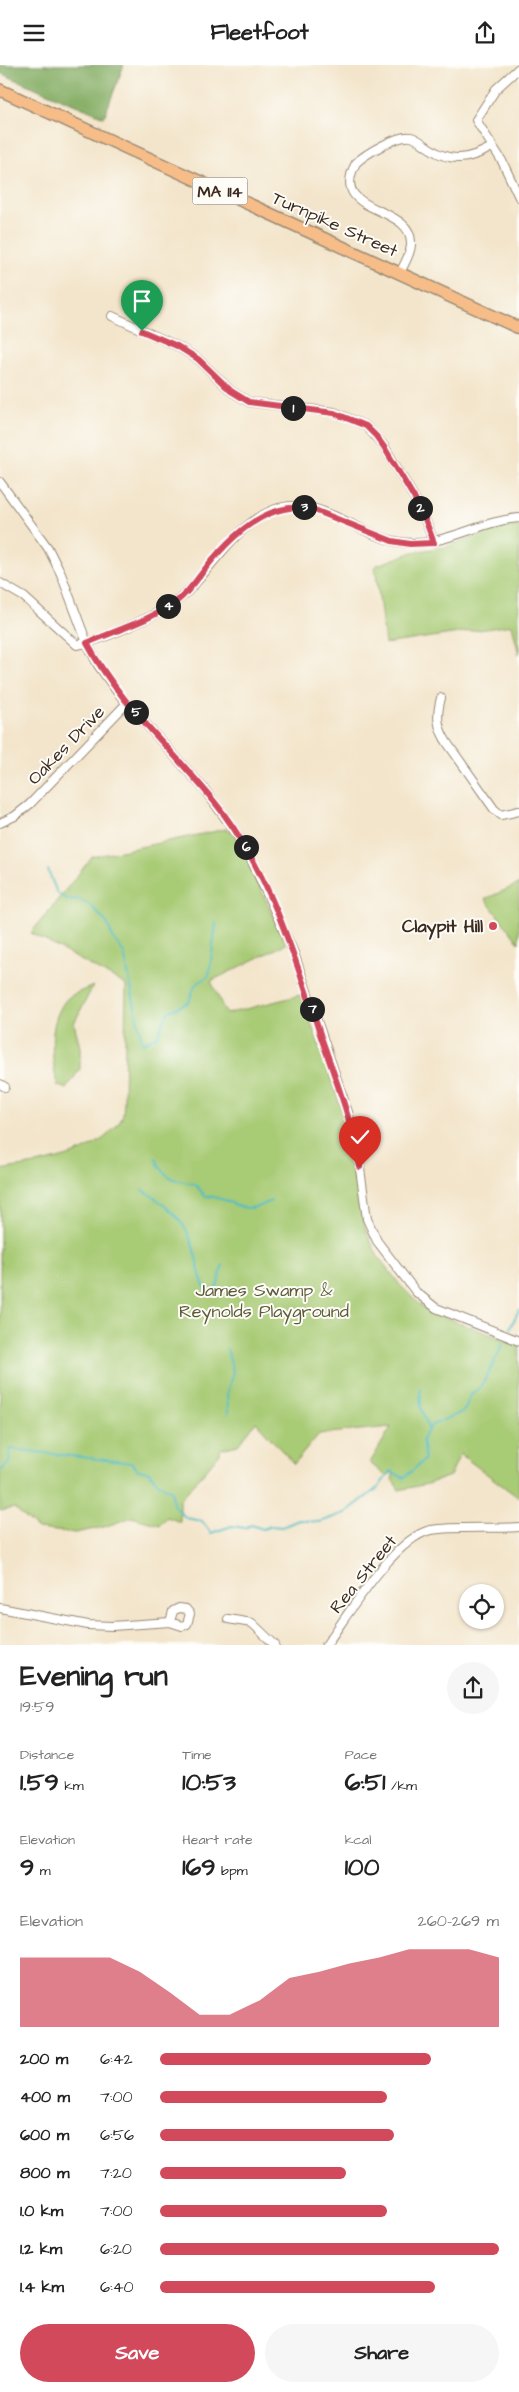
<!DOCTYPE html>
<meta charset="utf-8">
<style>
body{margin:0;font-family:"Architects Daughter",sans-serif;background:#f6f6f6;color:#222;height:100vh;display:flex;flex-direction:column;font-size:19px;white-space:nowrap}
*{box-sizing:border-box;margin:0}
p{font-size:16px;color:#767676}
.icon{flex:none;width:28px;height:28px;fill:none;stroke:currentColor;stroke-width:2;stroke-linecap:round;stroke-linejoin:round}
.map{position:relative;height:1580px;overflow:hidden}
.sheet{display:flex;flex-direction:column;background:#fff;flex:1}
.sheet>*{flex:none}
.buttons{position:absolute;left:459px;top:1519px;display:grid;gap:10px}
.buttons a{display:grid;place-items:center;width:45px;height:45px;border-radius:50%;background:#fff;box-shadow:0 1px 4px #0004;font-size:25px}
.pin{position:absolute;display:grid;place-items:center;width:42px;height:42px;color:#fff;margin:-51px -21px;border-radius:50% 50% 50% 0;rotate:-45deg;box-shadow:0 0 5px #0007}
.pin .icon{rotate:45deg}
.km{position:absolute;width:25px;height:25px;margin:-12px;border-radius:50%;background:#222;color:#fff;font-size:14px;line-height:25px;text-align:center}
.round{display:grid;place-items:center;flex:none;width:52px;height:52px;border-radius:26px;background:#f6f6f6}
.overview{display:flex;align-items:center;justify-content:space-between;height:85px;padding:0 20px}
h1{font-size:28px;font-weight:800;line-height:38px}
.stats{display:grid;grid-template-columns:repeat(3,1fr);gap:8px;height:85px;padding:5px 20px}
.stats div{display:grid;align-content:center}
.stats b{font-size:25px;font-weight:800}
.stats small{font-size:14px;font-weight:400}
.stats p{font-size:14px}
.chart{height:140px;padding:10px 20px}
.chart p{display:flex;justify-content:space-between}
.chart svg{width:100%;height:90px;margin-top:5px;fill:#d1495b;opacity:.7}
.cta{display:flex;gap:10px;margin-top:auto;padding:10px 20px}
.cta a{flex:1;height:58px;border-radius:30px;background:#d1495b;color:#fff;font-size:20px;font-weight:800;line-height:58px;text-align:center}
.cta a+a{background:#f6f6f6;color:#222}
ul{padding:0 20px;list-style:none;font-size:16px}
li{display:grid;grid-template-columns:80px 60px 1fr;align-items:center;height:38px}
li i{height:12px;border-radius:6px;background:#d1495b}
header{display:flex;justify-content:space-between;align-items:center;height:65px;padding:0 20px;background:#fff;font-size:22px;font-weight:800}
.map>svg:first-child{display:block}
</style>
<header><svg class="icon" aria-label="menu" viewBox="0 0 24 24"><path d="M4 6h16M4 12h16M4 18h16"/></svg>Fleetfoot<svg class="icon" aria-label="share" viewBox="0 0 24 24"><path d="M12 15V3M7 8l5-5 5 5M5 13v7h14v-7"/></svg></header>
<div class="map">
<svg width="519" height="1580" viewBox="0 0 519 1580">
<rect width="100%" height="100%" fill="#fdfcf7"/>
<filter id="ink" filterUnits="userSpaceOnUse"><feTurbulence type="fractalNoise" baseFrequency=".02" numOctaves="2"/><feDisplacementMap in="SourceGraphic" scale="10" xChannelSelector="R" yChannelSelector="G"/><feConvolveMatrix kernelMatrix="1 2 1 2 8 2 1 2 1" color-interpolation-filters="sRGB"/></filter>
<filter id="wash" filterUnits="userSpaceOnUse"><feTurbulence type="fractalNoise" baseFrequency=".0096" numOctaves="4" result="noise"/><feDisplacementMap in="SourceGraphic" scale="20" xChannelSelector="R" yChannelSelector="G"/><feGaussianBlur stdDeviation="1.12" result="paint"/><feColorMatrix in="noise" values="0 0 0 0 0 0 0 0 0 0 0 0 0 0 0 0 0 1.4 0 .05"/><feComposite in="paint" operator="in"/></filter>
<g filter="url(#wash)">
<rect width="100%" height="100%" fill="#f3e5cb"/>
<g fill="#a8cb74" stroke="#727a49">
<path d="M519 460V589L512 560 385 579 375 501 413 487 445 482 506 462Z"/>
<path d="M226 764 235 768 286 879 211 916 226 949 301 930 344 1051 352 1081 359 1138 366 1166 377 1190 400 1220 421 1241 438 1250 519 1280V1433L460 1389 450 1411 427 1419 399 1425 392 1414 394 1407 386 1411 370 1398 391 1362 319 1369 294 1399 256 1357 238 1380 221 1384 217 1392 180 1435V1457L167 1452 160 1460 132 1452 104 1462 75 1468 38 1464 14 1443 0 1446V1105C40 1098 95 1093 120 1056 124 1051 123 1043 124 1037L126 920 31 868 92 792Z"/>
<path d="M519 819V878L485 834Z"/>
<path d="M93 921 74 958 80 982V1004L66 1024 57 1020C52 993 47 960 65 936 70 929 85 925 93 921Z"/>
</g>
<path fill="#86af66" stroke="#606c42" d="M0 0H124L104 52 0 8Z"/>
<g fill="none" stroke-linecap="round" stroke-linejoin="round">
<g stroke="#4ebcc4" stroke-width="2">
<path d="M48 805 57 828 68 835 77 834 89 839 107 858 113 873 124 888 142 977"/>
<path d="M143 978 157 971 168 947 189 937 195 920 209 911 216 858"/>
<path d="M156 1093C162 1112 176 1117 195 1119L205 1131C237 1132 236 1154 271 1136"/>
<path d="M143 1125C163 1138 183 1152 191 1176 198 1192 197 1209 206 1225H216L223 1200"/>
<path d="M510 1263 519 1245"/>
<path d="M227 1284 233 1307 227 1328 228 1349"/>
<path d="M420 1323 421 1343 428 1364"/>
<path d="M0 1406 9 1398 10 1384 132 1398 138 1405 149 1407 158 1418 172 1426 173 1440 186 1453 202 1456 211 1468 232 1461 245 1463 251 1460 263 1464 271 1461 282 1462 299 1455 320 1457 345 1448 379 1422 390 1406 404 1413 425 1394 422 1374 432 1360 464 1346 471 1329C484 1325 497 1290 503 1278"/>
</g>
</g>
</g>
<g filter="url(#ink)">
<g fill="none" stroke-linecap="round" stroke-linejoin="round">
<defs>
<g id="minor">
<path d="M519 3 496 24 476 55 502 96 519 132"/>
<path d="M400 208C404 199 411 189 411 179 413 138 327 151 356 98 365 89 399 69 411 72 419 74 424 80 431 84 452 99 472 93 492 82"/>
<path d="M112 251 177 281 198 294 231 326 249 337 334 347 366 361 384 381 422 446 434 478"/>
<path d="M0 417 48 483 61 509 87 578 98 600 118 628 205 725 244 779 294 888 348 1047 356 1075 367 1154 377 1176 416 1227 436 1243 519 1276"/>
<path d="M0 518 24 532 77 580C103 575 167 547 186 528 213 501 235 461 273 445 315 428 355 468 394 476 440 486 476 456 519 453"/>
<path d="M441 633C436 651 437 663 448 679L494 744 501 750 519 746"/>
<path d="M0 758 15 751 30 739 127 638"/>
<path d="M0 1019 5 1022"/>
<path d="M0 1543 88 1560 112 1561 170 1557 182 1561 187 1559 190 1549 186 1544 179 1543 173 1546 170 1557"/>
<path d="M228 1554 252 1558 275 1580"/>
<path d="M326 1580C348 1550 395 1472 431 1465 457 1461 492 1464 519 1462"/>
</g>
<path id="highway" d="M0 25 519 263"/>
</defs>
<use href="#minor" stroke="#978874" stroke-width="10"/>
<use href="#highway" stroke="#978874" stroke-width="14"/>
<use href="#minor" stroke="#fff" stroke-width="8"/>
<use href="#highway" stroke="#f7bd88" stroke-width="11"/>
</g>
</g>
<g fill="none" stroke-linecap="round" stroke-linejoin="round" filter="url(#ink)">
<defs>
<path id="route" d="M142 266 177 281 198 294 231 326 249 337 334 348 366 361 376 371 384 382 422 446 434 478 410 479 392 476 312 444C268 434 230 472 205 504 196 516 189 527 177 536 151 555 117 565 87 578 121 643 180 690 223 748 272 814 296 896 321 972 336 1015 352 1057 360 1102"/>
</defs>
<use href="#route" stroke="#fff" stroke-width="10"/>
<use href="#route" stroke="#d1495b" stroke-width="6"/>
</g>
<circle fill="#d1495b" stroke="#fdfcf7" stroke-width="2" cx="493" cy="861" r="5"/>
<g text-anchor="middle" stroke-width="4" stroke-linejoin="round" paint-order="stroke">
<rect fill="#fdfcf7" stroke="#75695f" stroke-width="1" x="192.5" y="112.5" width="55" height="27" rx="4"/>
<g font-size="16" font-weight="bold" fill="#3b2a1e">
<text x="220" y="132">MA 114</text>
</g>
<g font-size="18" fill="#3b2a1e" stroke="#fdfcf7">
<text transform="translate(335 159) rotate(24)" y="6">Turnpike Street</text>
<text transform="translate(66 680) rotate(-46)" y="6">Oakes Drive</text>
<text transform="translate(363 1509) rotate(-51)" y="6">Rea Street</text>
</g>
<g font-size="18" font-weight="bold" fill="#3b2a1e" stroke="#fdfcf7" text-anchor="end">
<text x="483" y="867">Claypit Hill</text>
</g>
<g font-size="18" fill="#5c5a38" stroke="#fdfcf7">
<text x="264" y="1231">James Swamp &amp;<tspan x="264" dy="21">Reynolds Playground</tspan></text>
</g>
</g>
</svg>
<div class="buttons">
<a><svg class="icon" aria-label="locate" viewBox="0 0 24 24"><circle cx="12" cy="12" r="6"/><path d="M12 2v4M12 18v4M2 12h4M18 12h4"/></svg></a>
</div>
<div class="pin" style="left:142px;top:266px;background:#1e9e55"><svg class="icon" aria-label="arrive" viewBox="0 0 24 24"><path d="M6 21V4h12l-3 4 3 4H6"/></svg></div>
<div class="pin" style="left:360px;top:1102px;background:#d93025"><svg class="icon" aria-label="check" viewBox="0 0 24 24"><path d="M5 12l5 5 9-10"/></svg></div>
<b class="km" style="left:293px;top:343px">1</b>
<b class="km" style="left:420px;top:443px">2</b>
<b class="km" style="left:304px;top:442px">3</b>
<b class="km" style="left:168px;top:541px">4</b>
<b class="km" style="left:136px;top:647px">5</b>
<b class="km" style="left:246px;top:782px">6</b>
<b class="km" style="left:312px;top:944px">7</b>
</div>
<section class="sheet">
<div class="overview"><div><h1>Evening run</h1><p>19:59</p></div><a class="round"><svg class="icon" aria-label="share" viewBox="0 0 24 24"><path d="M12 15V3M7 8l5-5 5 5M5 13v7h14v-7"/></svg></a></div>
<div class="stats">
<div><p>Distance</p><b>1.59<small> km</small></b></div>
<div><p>Time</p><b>10:53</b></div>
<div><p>Pace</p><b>6:51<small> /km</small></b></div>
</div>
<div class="stats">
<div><p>Elevation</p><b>9<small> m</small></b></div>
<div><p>Heart rate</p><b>169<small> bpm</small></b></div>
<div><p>kcal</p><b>100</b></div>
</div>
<div class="chart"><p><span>Elevation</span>260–269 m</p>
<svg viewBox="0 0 160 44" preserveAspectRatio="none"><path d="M0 44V10L10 10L20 10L30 10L40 17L50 27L60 38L70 38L80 31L90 20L100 17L110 13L120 10L130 6L140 6L150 6L160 10V44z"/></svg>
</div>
<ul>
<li><b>200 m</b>6:42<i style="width:80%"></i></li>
<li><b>400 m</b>7:00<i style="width:67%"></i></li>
<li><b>600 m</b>6:56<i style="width:69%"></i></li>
<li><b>800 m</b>7:20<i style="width:55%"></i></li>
<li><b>1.0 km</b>7:00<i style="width:67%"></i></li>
<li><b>1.2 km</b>6:20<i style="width:100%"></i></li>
<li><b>1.4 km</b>6:40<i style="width:81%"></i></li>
</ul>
<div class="cta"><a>Save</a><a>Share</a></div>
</section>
